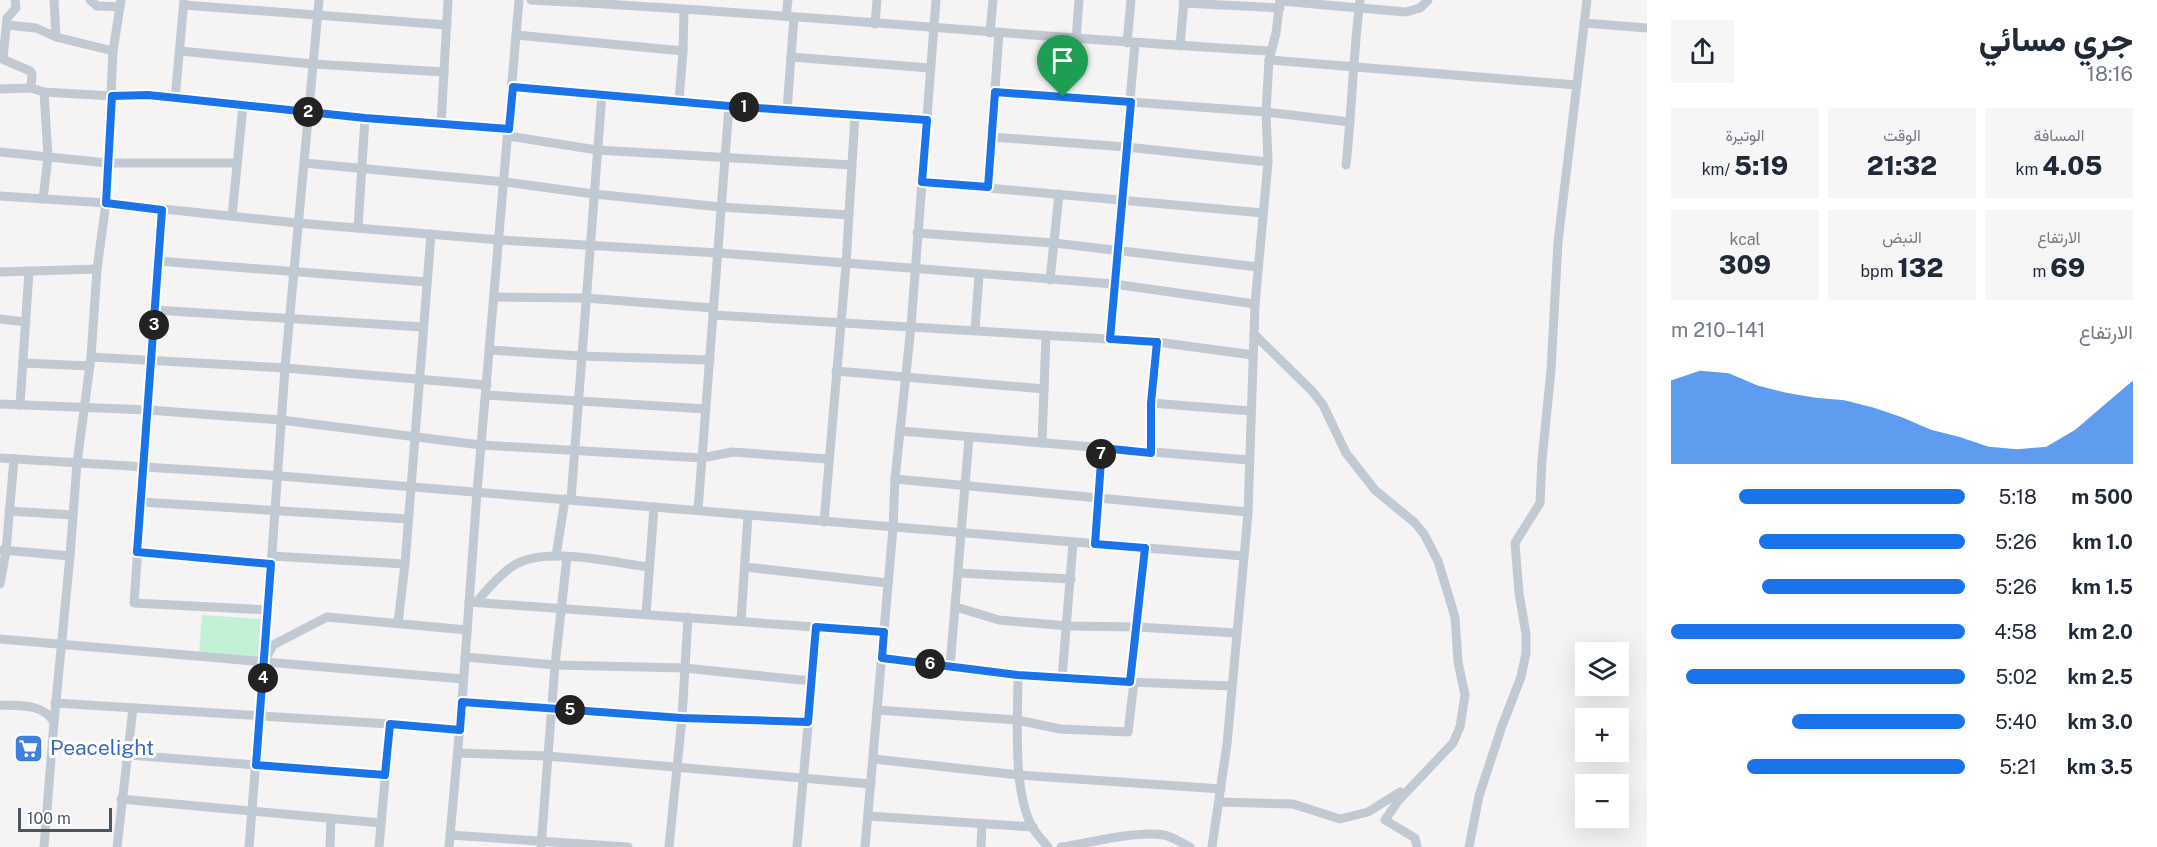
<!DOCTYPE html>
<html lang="ar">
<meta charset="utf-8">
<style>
body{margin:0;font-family:"Public Sans",Vazirmatn,sans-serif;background:#f6f6f7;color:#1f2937;direction:rtl;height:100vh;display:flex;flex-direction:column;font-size:22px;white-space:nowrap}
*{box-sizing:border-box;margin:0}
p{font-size:20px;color:#747a83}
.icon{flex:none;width:33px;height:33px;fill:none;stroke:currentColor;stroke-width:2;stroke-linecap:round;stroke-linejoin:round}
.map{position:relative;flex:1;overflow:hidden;direction:ltr}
.side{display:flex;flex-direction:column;background:#fff;width:510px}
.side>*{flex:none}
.fabs{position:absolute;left:1575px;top:642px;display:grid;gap:12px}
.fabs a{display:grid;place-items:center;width:54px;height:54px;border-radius:0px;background:#fff;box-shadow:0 6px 24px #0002;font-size:30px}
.scale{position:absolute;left:18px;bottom:15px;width:94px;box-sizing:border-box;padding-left:6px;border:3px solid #4a5661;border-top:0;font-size:16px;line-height:21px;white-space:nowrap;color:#4a5661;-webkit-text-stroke:4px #fff;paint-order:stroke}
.pin{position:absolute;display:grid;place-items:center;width:51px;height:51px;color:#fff;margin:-62px -26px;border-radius:50% 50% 50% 0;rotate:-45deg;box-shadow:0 0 6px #0007}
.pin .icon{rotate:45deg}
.km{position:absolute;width:30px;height:30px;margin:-15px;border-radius:50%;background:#222;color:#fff;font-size:16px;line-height:30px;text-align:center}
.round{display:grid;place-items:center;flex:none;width:63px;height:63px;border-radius:0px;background:#f6f6f7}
.summary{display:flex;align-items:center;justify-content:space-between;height:102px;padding:0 24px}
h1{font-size:33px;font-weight:800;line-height:45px}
.stats{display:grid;grid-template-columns:repeat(3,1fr);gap:9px;height:102px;padding:6px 24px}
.stats div{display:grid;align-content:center;border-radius:0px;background:#f6f6f7;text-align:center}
.stats b{font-size:26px;font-weight:800}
.stats small{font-size:16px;font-weight:400}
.stats p{font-size:16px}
.chart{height:168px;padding:12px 24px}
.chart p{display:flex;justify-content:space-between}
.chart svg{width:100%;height:108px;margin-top:6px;fill:#1a73e8;opacity:.7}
ul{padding:0 24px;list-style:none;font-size:20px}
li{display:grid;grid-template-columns:96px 72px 1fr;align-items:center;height:45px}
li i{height:15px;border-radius:8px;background:#1a73e8}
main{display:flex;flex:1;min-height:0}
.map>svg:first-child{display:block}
</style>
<main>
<section class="side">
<div class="summary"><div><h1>جري مسائي</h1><p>18:16</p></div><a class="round"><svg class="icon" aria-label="share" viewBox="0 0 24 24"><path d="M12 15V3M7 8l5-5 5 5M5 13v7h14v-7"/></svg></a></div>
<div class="stats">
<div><p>المسافة</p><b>4.05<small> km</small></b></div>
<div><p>الوقت</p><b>21:32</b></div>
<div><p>الوتيرة</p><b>5:19<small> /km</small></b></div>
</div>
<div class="stats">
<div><p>الارتفاع</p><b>69<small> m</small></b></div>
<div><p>النبض</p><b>132<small> bpm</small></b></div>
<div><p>kcal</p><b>309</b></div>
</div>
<div class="chart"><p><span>الارتفاع</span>141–210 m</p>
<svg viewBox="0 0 160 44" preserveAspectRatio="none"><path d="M0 44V10L10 6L20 7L30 12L40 15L50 17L60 18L70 21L80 25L90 30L100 33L110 37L120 38L130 37L140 30L150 20L160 10V44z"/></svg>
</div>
<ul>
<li><b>500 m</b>5:18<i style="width:77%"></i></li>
<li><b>1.0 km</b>5:26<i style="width:70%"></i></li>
<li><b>1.5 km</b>5:26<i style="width:69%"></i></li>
<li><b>2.0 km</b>4:58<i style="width:100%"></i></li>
<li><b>2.5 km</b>5:02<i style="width:95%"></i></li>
<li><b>3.0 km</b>5:40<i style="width:59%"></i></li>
<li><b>3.5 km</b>5:21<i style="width:74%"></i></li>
</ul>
</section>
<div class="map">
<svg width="1647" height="847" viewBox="0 0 1647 847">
<rect width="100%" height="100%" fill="#f5f3f3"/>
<path fill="#c3f1d5" d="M202 615 261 619 258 658 199 654Z"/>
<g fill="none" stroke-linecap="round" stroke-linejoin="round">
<g stroke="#c1cad2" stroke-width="9">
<path d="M54 0 56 37"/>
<path d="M90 0 97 6 120 7"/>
<path d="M531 0C777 12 1023 37 1270 51"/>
<path d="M1280 1 1406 12 1420 8 1428 0"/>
<path d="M1183 3 1280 8"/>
<path d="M184 5 447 25"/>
<path d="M786 16 788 0"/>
<path d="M1584 23 1647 28"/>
<path d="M875 24 877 0"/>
<path d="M7 25 36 28 56 37 113 51"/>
<path d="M990 33 993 0"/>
<path d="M516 35 683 51"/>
<path d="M1076 39 1079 0"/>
<path d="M1127 43 1131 0"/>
<path d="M1180 46 1184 0"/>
<path d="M180 51 313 64 444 72"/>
<path d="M791 57 930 68"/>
<path d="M0 58 30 71 32 74 31 88"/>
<path d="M3 58 7 18 16 8 15 0"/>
<path d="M1269 60 1577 85"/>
<path d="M513 87 729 106 927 120"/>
<path d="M0 89 31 88 44 92 112 96 148 95 365 118 509 129"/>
<path d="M995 92 1266 112 1350 122"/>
<path d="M175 99 184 0"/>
<path d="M679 101 683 51 684 10"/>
<path d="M787 110 794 17"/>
<path d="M441 124 448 0"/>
<path d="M508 136 597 150 852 165"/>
<path d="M991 137 1126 147 1268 162"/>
<path d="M0 152 107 163H237"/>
<path d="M304 163 505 182 594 194 721 207 849 215"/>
<path d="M1346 165C1352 110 1353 55 1360 0"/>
<path d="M922 182 1263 213"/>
<path d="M988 187 999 33"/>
<path d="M0 196 106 203 297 223 500 240 719 253 1114 284 1255 304"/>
<path d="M43 199 48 157 44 92"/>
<path d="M162 210 134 603 268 610"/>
<path d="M232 216 243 106"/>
<path d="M358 228 365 118"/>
<path d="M917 233 1054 243 1258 267"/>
<path d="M158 261 427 282"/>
<path d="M0 272 97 269"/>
<path d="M1050 280 1059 194"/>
<path d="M495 297 586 298 713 308"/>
<path d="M155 310 423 327"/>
<path d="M713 315 1157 342 1253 355"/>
<path d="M0 319 26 322"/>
<path d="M975 330 979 275"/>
<path d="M1254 334 1312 391 1323 405 1346 453 1375 490 1415 523 1424 534 1438 561 1455 617 1458 662 1465 695 1460 727 1453 743 1398 801 1385 820 1415 838 1417 847"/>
<path d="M1109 339 1135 43"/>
<path d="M490 350 581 356 710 360"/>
<path d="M91 357 285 368 487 385"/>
<path d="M23 363 90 366"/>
<path d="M836 371 1044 389"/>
<path d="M486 395 706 409"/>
<path d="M1151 403 1251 411"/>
<path d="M0 404 148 410 281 420 481 445 702 458 732 452 828 459"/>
<path d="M20 405 29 271"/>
<path d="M900 431 1249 460"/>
<path d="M1042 443 1046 335"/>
<path d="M1151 453V403L1157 342"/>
<path d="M0 458C94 464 188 469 281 476 602 500 922 532 1243 556"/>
<path d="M895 479 1248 512"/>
<path d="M571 499 602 94"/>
<path d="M141 502 408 519"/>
<path d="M698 510 729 106"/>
<path d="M9 511 73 515"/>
<path d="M824 522 846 265 855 114"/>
<path d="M1095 545 1102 448"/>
<path d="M2 550 70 556"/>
<path d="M137 552 271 564"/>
<path d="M272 556 405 564"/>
<path d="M556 556 565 499"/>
<path d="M745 567 888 583"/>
<path d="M959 573 1071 579"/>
<path d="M0 584 6 551 14 459"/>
<path d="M477 601C488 589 499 575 513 566 544 545 613 563 649 567"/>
<path d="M469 602 884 632"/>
<path d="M956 607 999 620 1068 626 1137 627 1237 633"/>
<path d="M646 614 654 507"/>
<path d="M741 621 748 515"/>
<path d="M398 623 405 564 431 234"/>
<path d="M0 639 463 679"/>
<path d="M465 657 555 665 684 668 812 681"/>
<path d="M266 658 273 645 327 617 467 630"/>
<path d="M882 658 1018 675 1129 682 1231 686"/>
<path d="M950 667 969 437"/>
<path d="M1018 675C1018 715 1012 794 1033 828 1037 835 1043 841 1048 847"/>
<path d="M1062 678 1073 543"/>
<path d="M1129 682 1145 548"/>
<path d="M462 702 682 718 808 722"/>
<path d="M55 703 390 724 460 731"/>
<path d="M0 705C20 706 42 703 54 722L44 847"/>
<path d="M877 710 1017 720 1060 729 1128 732 1134 682"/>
<path d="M54 722 70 556 77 463 91 357 97 269 106 203 113 51 121 0"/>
<path d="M458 753 547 756 871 784"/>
<path d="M129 755 385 775"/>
<path d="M874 759 1019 775 1221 789"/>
<path d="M121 799 381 823"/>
<path d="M1219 802 1293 804 1340 819 1368 812 1400 792"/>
<path d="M868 816 1033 827"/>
<path d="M450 835 628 847"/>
<path d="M117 847 133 708"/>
<path d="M249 847 268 610 285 368 319 0"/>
<path d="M330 847 331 818"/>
<path d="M379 847 390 724"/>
<path d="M449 847 462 702 477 492 519 0"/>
<path d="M541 847 555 665 567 557"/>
<path d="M669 847 682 718 688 617"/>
<path d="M797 847 817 627"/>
<path d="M865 847 893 528 895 479 911 326 936 0"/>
<path d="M981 847 982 824"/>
<path d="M1061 847C1089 843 1138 830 1164 835 1174 837 1181 843 1190 847"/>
<path d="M1212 847 1227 744 1248 513 1255 304 1268 162 1266 112 1269 60 1276 33 1280 0"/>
<path d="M1469 847 1479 796 1502 726 1521 677 1526 653V634L1519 593 1515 543 1540 503 1542 460 1551 370 1558 242 1587 0"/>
</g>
</g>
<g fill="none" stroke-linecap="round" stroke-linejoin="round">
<defs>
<path id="route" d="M513 87 729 106 927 120 922 182 988 187 995 92 1131 102 1110 339 1157 342 1151 403V453L1102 448 1095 544 1145 548 1130 682 1018 675 882 658 884 632 816 627 808 722 682 718 462 702 460 730 390 724 385 775 256 765 271 564 137 552 162 210 106 203 112 96 148 95 365 118 509 129Z"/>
</defs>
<use href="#route" stroke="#fff" stroke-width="12"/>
<use href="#route" stroke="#1a73e8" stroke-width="8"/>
</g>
<defs>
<symbol id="supermarket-square" viewBox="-11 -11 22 22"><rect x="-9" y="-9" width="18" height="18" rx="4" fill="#3f7fe0" stroke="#fff"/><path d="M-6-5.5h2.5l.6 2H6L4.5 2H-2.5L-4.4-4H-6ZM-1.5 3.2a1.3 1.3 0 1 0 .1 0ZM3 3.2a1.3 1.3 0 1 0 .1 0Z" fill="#fff"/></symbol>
</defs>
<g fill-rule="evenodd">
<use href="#supermarket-square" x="12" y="732" width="33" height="33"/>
</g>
<g text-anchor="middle" stroke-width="6" stroke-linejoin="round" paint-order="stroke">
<g font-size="21" fill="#366cbe" stroke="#fff" text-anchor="start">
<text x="50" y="755">Peacelight</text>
</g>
</g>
</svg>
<div class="fabs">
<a><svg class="icon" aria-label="layers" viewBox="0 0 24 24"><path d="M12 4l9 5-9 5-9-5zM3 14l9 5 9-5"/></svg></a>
<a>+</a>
<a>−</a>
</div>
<div class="scale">100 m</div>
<div class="pin" style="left:1063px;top:97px;background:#1e9e55"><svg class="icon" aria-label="arrive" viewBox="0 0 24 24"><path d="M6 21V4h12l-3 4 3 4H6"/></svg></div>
<b class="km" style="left:744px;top:107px">1</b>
<b class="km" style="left:308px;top:112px">2</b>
<b class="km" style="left:154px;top:325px">3</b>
<b class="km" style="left:263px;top:678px">4</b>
<b class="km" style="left:570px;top:710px">5</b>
<b class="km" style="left:930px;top:664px">6</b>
<b class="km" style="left:1101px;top:454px">7</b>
</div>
</main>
